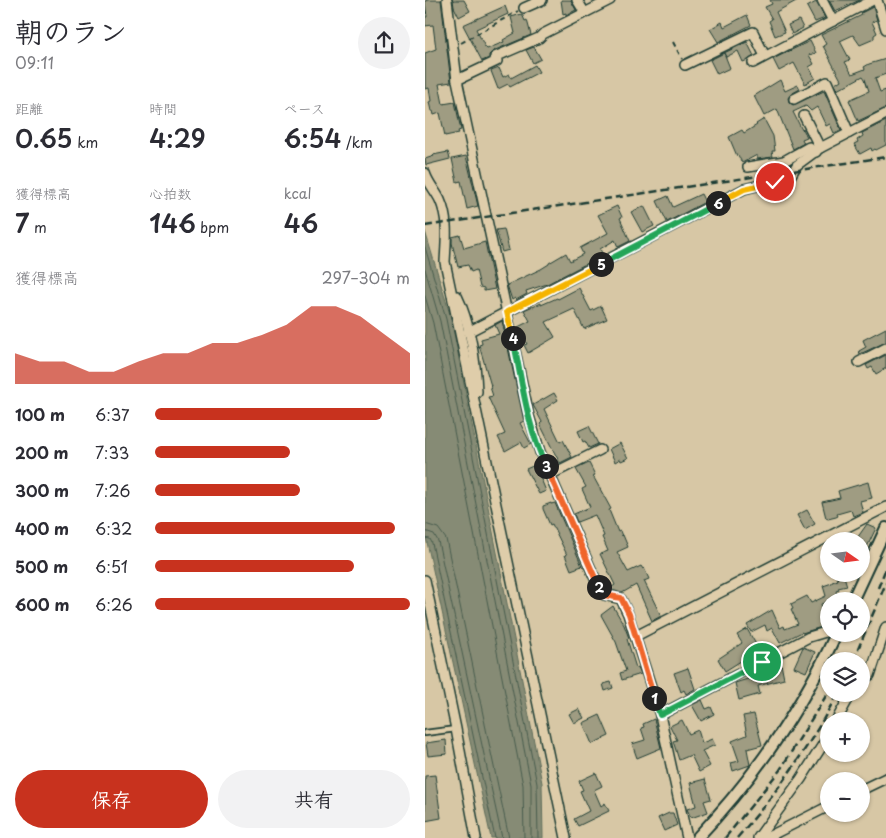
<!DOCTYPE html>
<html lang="ja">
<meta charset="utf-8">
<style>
body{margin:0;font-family:"Playpen Sans","Klee One",sans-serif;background:#f2f2f3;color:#2b2b33;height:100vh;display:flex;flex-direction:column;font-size:19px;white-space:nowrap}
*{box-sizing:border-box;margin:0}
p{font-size:16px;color:#7c7c81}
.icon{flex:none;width:28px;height:28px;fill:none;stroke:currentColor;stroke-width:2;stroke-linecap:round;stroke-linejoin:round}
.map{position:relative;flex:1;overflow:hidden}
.sheet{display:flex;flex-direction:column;background:#fff;width:425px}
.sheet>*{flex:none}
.needle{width:32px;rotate:104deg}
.tools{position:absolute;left:395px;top:532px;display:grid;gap:10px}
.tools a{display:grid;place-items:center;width:50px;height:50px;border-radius:50%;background:#fff;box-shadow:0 1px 4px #0004;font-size:25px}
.pin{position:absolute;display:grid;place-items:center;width:42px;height:42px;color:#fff;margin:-21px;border:2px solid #fff;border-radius:50%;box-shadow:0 1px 5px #0007}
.km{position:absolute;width:25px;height:25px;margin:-12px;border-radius:50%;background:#222;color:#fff;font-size:14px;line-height:25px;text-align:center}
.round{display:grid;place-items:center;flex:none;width:52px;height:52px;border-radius:26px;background:#f2f2f3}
.overview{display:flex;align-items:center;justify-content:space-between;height:85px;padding:0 15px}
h1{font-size:28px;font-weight:600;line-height:38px}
.stats{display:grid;grid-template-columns:repeat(3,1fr);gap:8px;height:85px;padding:5px 15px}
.stats div{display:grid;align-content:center}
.stats b{font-size:25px;font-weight:600}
.stats small{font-size:14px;font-weight:400}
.stats p{font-size:14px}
.chart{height:140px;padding:10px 15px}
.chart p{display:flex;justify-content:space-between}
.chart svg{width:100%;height:90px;margin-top:5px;fill:#c8321e;opacity:.7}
.action{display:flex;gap:10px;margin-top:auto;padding:10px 15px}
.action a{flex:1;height:58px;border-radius:30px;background:#c8321e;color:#fff;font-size:20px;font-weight:600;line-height:58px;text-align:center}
.action a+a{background:#f2f2f3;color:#2b2b33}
ul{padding:0 15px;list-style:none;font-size:16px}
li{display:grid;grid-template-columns:80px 60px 1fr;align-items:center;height:38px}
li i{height:12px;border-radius:6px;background:#c8321e}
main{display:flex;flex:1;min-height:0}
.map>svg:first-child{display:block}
</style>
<main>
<section class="sheet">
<div class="overview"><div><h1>朝のラン</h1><p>09:11</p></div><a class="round"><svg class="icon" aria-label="share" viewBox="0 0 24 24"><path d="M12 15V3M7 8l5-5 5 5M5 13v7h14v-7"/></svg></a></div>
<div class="stats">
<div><p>距離</p><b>0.65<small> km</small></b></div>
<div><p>時間</p><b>4:29</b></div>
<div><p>ペース</p><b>6:54<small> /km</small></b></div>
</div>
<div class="stats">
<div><p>獲得標高</p><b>7<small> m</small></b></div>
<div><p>心拍数</p><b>146<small> bpm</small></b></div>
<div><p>kcal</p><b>46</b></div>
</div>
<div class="chart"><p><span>獲得標高</span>297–304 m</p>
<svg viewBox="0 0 160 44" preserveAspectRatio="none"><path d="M0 44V29L10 33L20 33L30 38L40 38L50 33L60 29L70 29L80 24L90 24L100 20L110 15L120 6L130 6L140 11L150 20L160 29V44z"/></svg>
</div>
<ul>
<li><b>100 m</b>6:37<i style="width:89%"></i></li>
<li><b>200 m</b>7:33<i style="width:53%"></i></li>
<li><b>300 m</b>7:26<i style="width:57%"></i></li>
<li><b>400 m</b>6:32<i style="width:94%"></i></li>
<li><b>500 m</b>6:51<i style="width:78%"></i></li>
<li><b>600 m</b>6:26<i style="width:100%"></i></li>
</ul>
<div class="action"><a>保存</a><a>共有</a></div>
</section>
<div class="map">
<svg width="461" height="838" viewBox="0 0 461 838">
<rect width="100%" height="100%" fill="#d7c7a5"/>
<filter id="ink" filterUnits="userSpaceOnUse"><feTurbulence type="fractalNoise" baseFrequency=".02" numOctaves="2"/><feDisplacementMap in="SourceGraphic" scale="10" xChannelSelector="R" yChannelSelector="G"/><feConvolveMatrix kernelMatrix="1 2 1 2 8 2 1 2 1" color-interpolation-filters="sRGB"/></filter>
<g filter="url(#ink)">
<path fill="#868b74" stroke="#5d6c5a" d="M0 231 26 318 89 639 117 783 118 838H66L0 533Z"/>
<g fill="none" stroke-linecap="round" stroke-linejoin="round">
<g stroke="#485c4e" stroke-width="1">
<path d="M0 247 21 319 112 784 113 838"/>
<path d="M0 269 15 321 106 784V838"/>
<path d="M0 296 8 323 98 785 99 838"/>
<path d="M0 524 13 528 21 539 84 838"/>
<path d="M0 531 9 534 13 541 77 838"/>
<path d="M0 538 5 539 7 543 70 838"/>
</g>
</g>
<g fill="#9f9c82" stroke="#1f3d34">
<path d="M3 0H16L26 82 14 84 18 104 30 102 36 130 33 131 34 133 20 136 15 113 9 115 8 111H6L4 102 6 101 4 88 0 89V53L11 49 8 25 0 26V17H2L0 1Z"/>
<path d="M28 0H39L45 11 34 17 29 7Z"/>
<path d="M136 0H146L151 10 141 15V13L138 14Z"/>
<path d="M345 0H373L351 12 360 32 350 36 344 21 347 19 340 7 347 4Z"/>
<path d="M404 0H435L410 11Z"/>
<path d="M391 2 400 18 390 22 382 7Z"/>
<path d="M80 6 83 14 51 29 60 47 62 49 79 42 78 40 90 33 86 17 97 14 100 21 102 20 106 35 68 51 64 55V58L57 61 38 25Z"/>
<path d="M448 7 452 20 447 22 452 33 449 35V39L435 45 428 35 415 41 425 60 420 62 427 74 440 69 439 67 444 64 461 59V74L450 78 455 92 461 90V108L433 121 424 100 444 91 440 79 438 76 412 90 410 84 416 80 398 46 401 44 396 35 437 15 436 13Z"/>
<path d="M322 15 326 25 293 42 285 29 297 22 299 27Z"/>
<path d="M374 20 378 28 367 34 363 25Z"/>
<path d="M385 41 391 53 384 55 389 64 384 67 390 78 380 84 369 63 354 71 348 59Z"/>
<path d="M322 42 329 56 323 60 318 62 313 51 301 57 299 53Z"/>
<path d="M109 47 116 59 108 63 101 50Z"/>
<path d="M299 53 305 68 292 74 285 60Z"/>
<path d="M110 65 114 72 85 87 83 84 73 89 66 71 74 68 78 77 84 74 86 78Z"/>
<path d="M355 80 360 91 373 85 375 89 366 94 363 98 364 102 368 105 399 91 416 130 409 133 405 124 401 126 392 107 386 111 381 106 368 112 377 130 378 129 382 137 377 139 379 143 368 149 352 109 339 116 329 96Z"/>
<path d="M339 119 348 136 350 151H347L348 157 332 159V155L317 163 313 155 312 156 304 137 317 130 319 133 332 125 331 124Z"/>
<path d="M461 121V145L451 150 450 149 447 151 446 148 435 154 429 144 433 142 432 140 438 136 437 133Z"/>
<path d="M23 152 25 159 1 165 0 159 9 156 8 155Z"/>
<path d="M41 156 53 206 42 209 36 181 32 182 27 159Z"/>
<path d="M276 194 280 202 242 222 232 201 243 196 248 207Z"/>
<path d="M192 206 197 217 195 218 205 241 193 247 190 240 175 249 178 255 122 284 101 291 102 294 91 300 90 298 87 300 82 285 116 269 124 264V263L141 253 145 261 158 254 155 248 183 233 173 215Z"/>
<path d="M219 206 229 226 217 232 206 212Z"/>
<path d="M79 229 84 250 77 252 71 230Z"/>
<path d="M35 235 39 248 60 242 70 289 59 291V288L55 287 51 270 46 272 43 265 33 267 27 243V237Z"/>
<path d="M154 288 166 311 176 306 182 319 159 329 149 309 121 322 130 337 103 353 99 345 102 344 93 327 105 321 99 310 108 306V307L116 303V305L132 298 133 299Z"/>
<path d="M77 321 99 421 95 423 106 444 99 448 96 442 80 451 73 437 80 434 63 397 68 396 65 387 66 386 54 345 57 344 56 339 74 334 70 325Z"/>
<path d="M461 328V342L435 354 434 351 441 347 438 340Z"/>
<path d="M461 355V368L451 374 447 367 443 369 441 365Z"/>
<path d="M129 393 133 400 119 409 135 442 138 440 147 457 135 463 128 450 115 424 117 422 108 405Z"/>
<path d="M164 426 173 444 164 448 160 441 158 442 153 431Z"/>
<path d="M195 443 203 458 196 461 195 459 190 462 184 449Z"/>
<path d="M164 463 170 475 168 476 186 509 184 510 193 532 195 531 197 536 198 535 203 547 192 552 203 572 216 566 218 569 219 568 224 579 219 581 236 616 227 621 211 585 197 593 184 589 190 585 175 554 183 551 177 537 179 536 170 515 152 522 149 514 165 507 157 489 161 487 151 469Z"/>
<path d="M110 465 121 491 114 494 101 469Z"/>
<path d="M443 482 447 498 435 501 438 512 428 516 426 510 412 514 413 516 411 517 403 519 401 518 397 502 415 498 413 491Z"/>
<path d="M126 503V504L130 503 157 566 146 570 140 555H142L127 524 125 525 118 509V506Z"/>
<path d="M382 510 390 524 380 530 372 515Z"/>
<path d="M442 524 451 528 436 560V541H430Z"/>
<path d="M419 576 422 586 413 588 414 590 411 591 414 601H404L396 604 403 625 377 633V632L355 643 347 628 342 631 340 625 326 632 322 625 347 610 355 628 359 626 360 629 373 624 366 609 368 608 366 604 382 596 386 603 401 596 398 586 407 583V582L413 580 412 578Z"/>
<path d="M188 606 199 625 204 638 202 639 211 668 213 667 216 674 197 680 195 673 201 671 191 642 176 615Z"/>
<path d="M322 629 332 646 326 650 331 658 321 663 319 659 300 671 293 659 317 643 312 635Z"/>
<path d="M378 647 390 652 381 672 369 667Z"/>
<path d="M356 664 359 679 333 686 335 694 314 700 310 683 335 675 334 670 336 669Z"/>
<path d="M263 668 270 689 261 694 259 690 256 692 249 673Z"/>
<path d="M186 682 188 688 180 691 178 684Z"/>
<path d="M277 700 281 709 286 707 289 714 276 721 267 705Z"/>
<path d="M154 709 159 718 149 723 144 714Z"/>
<path d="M329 714 337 745 322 749 325 765 308 771 306 763 314 761 307 741 322 735 318 716Z"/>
<path d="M175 715 184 736 167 744 158 723Z"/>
<path d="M229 719 236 748 212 758 207 744 220 740 216 728 219 727 218 724Z"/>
<path d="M257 720 264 734 273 730 277 743 287 739 290 745 277 751 285 766 274 772 266 755 254 760 248 741 252 740 245 726Z"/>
<path d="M21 740 22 754 3 756 1 743Z"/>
<path d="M171 773 177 786 169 790 176 806 180 803 184 811 153 826 149 819 164 811 155 791 158 790 154 781Z"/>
<path d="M10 775 16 818 0 821V776Z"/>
<path d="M280 779 286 799 279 801 283 812 266 818 262 809 271 806 265 783Z"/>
<path d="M244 813H248L252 825 239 831 233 818Z"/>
</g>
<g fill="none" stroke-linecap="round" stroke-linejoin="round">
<defs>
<path id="service" d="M0 733 31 729"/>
<g id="minor">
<path d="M22 0 32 80 104 416 115 452 175 590 179 595 196 599 203 614 235 715 262 838"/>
<path d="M152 0 160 13"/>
<path d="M397 0 408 21"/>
<path d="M452 0 461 29"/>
<path d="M99 8 117 0"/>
<path d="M328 63 448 0"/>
<path d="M260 65 328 32 340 56"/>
<path d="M32 80 72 61 70 57 114 38 118 34 185 0"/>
<path d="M369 99 402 82 424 133"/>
<path d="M379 116 395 148"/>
<path d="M323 167 359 161 384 147 391 152"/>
<path d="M0 173C3 183 10 190 15 200 24 220 21 241 20 262L141 838"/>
<path d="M32 296C45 322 51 363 52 392"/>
<path d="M43 332 319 189 364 178 372 165 395 148 461 114"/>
<path d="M434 362 461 348"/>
<path d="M125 475 175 450"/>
<path d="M0 580 31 729 51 838"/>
<path d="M211 636 461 507"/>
<path d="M436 681 445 675 461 627"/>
<path d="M235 715 384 637 404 631"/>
<path d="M411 721 426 694"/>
<path d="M436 790 461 778"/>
<path d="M333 838 376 779 404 735"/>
<path d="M341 838 404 806"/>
</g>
<g id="tertiary">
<path d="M427 601 461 528"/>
<path d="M272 838C329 778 376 710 411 634"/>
</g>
</defs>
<use href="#service" stroke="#1f3d34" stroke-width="8"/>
<use href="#minor" stroke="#1f3d34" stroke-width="12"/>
<use href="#tertiary" stroke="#1f3d34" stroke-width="14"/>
<g stroke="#1f3d34" stroke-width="2" stroke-dasharray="5 4" stroke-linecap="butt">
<path d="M248 42 257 59"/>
<path d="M36 43 93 11"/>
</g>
<use href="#service" stroke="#dfcdaa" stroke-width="4.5"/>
<use href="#minor" stroke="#dfcdaa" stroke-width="9"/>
<use href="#tertiary" stroke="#dfcdaa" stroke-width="10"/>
<g stroke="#1f3d34" stroke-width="2.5" stroke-dasharray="8 4" stroke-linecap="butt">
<path d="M0 226 461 157"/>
<path d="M453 588 461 568"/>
<path d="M428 661 461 583"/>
<path d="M300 838 355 770 404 691"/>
<path d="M312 838C350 795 386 745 412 694"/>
</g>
</g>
</g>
<g fill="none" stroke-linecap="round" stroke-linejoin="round" filter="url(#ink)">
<defs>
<path id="split-1" d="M229 698 235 715 337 662"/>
<path id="split-2" d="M174 587 179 595 196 598 204 614 229 698"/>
<path id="split-3" d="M121 466 174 587"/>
<path id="split-4" d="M88 338C97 381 102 427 121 466"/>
<path id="split-5" d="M88 338 82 312 176 264"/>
<path id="split-6" d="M176 264 293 203"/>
<path id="split-7" d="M293 203 319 189 350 182"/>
</defs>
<use href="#split-1" stroke="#fff" stroke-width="10"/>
<use href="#split-2" stroke="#fff" stroke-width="10"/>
<use href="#split-3" stroke="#fff" stroke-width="10"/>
<use href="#split-4" stroke="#fff" stroke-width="10"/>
<use href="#split-5" stroke="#fff" stroke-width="10"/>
<use href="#split-6" stroke="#fff" stroke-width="10"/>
<use href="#split-7" stroke="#fff" stroke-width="10"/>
<use href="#split-1" stroke="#22a559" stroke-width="6"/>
<use href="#split-2" stroke="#f0652b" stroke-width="6"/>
<use href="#split-3" stroke="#f0652b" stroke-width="6"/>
<use href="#split-4" stroke="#22a559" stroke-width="6"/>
<use href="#split-5" stroke="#f5b400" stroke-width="6"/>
<use href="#split-6" stroke="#22a559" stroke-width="6"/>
<use href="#split-7" stroke="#f5b400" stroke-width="6"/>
</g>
</svg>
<div class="tools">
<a><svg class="needle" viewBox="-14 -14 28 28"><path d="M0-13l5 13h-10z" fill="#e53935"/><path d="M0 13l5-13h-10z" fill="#7c7c81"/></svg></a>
<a><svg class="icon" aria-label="locate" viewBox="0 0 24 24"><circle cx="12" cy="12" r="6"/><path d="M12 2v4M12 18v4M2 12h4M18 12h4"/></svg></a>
<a><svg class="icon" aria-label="layers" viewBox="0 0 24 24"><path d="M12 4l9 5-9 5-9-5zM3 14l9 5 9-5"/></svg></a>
<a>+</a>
<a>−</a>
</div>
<div class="pin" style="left:337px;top:662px;background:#1e9e55"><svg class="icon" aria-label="arrive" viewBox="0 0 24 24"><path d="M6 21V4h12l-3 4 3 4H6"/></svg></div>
<div class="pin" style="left:350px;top:182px;background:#d93025"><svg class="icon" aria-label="check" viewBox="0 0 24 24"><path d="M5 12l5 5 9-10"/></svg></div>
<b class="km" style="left:229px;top:698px">1</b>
<b class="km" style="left:174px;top:587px">2</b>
<b class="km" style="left:121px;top:466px">3</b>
<b class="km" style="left:88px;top:338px">4</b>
<b class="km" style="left:176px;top:264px">5</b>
<b class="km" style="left:293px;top:203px">6</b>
</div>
</main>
